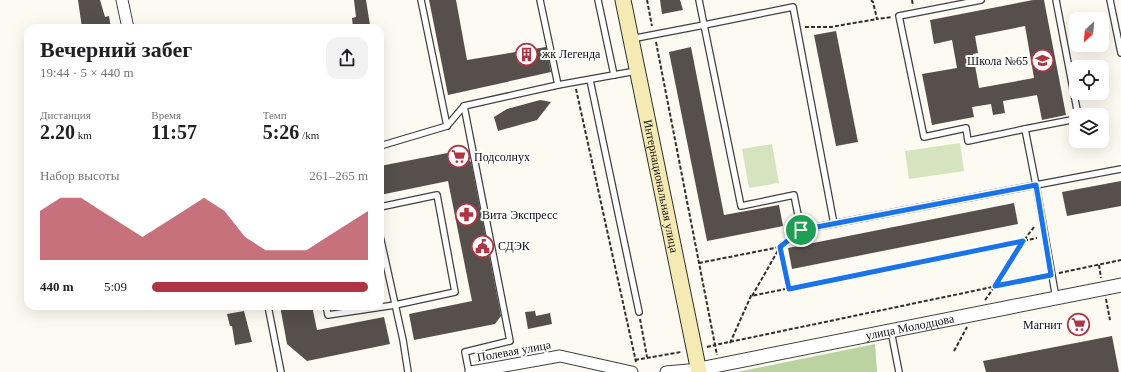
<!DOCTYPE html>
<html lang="ru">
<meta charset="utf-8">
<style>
body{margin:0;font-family:"Times New Roman",serif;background:#f2f2f2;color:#202124;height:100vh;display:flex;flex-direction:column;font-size:15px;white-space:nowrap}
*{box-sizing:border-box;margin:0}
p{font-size:13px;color:#757577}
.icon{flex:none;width:22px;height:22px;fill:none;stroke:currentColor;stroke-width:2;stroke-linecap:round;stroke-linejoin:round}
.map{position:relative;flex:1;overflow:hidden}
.panel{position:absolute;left:24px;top:24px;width:360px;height:286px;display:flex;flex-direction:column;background:#fff;border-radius:12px;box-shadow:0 4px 16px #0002}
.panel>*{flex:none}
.needle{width:26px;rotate:206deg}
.fabs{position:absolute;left:1069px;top:12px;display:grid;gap:8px}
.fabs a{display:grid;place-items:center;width:40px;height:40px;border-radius:8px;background:#fff;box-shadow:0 4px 16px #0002;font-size:20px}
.pin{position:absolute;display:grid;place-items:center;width:34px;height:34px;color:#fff;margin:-17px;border:2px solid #fff;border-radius:50%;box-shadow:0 1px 4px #0007}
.round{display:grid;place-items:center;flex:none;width:42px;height:42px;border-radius:12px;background:#f2f2f2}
.overview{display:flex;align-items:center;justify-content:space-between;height:68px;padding:0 16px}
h1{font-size:22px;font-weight:700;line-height:30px}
.metrics{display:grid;grid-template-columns:repeat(3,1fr);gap:6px;height:68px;padding:4px 16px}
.metrics div{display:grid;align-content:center}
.metrics b{font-size:20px;font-weight:700}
.metrics small{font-size:11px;font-weight:400}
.metrics p{font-size:11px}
.chart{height:112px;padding:8px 16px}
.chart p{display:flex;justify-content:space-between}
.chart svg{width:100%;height:72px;margin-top:4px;fill:#ae3644;opacity:.7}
ul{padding:0 16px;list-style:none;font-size:13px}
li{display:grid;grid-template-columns:64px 48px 1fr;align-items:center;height:30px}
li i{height:10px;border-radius:5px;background:#ae3644}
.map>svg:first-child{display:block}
</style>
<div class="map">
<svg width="1121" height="372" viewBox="0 0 1121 372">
<rect width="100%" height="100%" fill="#fdfaf2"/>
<g fill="#d5e4bf">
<path d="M960 143 964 171 909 179 905 151Z"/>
<path d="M772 144 779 183 749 188 742 149Z"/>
</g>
<path fill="#bad3a0" d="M875 344 877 372H737Z"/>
<g fill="#564f4c" fill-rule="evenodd">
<path d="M78 0H100L105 17 109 16 111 28H82Z"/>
<path d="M354 0H366L370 25 353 27 352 18 356 17Z"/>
<path d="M429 0H456L467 60 546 47 551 72 448 95Z"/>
<path d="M660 0H680L683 10 662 14Z"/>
<path d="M1033 0H1044L1066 115 1042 120 1037 95 1003 101 1005 113 993 115 991 104 972 107 974 117 932 125 922 74 957 68 952 40 934 44 930 20ZM1025 26 1034 78 979 88 973 54 978 53 975 36Z"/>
<path d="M836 31 858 142 836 146 814 35Z"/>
<path d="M691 47 724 215 779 205 783 226 707 241 669 52Z"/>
<path d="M540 100 551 102 537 120 498 131 494 117 507 109Z"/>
<path d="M458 151 471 162 501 316 495 324 414 340 409 314 472 301 448 181 380 195V166Z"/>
<path d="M1121 181V206L1067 216 1062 192Z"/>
<path d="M1014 203 1018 224 792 269 788 248Z"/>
<path d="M280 306H312L317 330 384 317 390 344 307 361 287 344Z"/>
<path d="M244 311 252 342 235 345 232 326H230L227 314Z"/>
<path d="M535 311 536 316 550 313 552 324 528 329 525 312Z"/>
<path d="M1112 336 1119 372H986L983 361Z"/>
</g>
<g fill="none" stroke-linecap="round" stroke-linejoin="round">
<defs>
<g id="service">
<path d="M421 0 447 126"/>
<path d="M540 0 558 85"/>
<path d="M598 0 614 75"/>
<path d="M699 0 704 25 793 7 834 224"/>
<path d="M981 0 899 16 924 137 966 128 968 141 1025 129"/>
<path d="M1056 0 1078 115"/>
<path d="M1110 0 1121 53"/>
<path d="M631 39 704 25 741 206 794 195 801 230 1036 185 1056 298"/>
<path d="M590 80 639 312"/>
<path d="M464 106 510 341 465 352 469 372"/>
<path d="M1076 119 1025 129 1036 185 1121 169"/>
<path d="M380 146 447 126 464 106 558 85 636 71"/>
<path d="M380 236 403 340 408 372"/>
<path d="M268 306 281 372"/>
<path d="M326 306 328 315 395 305 455 292 437 195 380 207"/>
<path d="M891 331 899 372"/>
</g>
<g id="minor">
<path d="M122 0 128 28"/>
<path d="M471 372 560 356 632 372"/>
<path d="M666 372 699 369"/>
</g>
<g id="tertiary">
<path id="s1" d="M699 369 1121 285"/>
</g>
<g id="secondary">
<path id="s2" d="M623 0 699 372"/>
</g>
</defs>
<use href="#service" stroke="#414141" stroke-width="8"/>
<use href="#minor" stroke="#414141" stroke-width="13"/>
<use href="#tertiary" stroke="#414141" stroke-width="15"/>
<use href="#secondary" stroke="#303030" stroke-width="17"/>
<g stroke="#303030" stroke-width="2" stroke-dasharray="4 2" stroke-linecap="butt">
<path d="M647 0 652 26"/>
<path d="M871 0 873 2 877 19 892 17"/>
<path d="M912 0 913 6"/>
<path d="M805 27H831L877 19"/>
<path d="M656 42 715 345 1045 276"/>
<path d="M576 89 636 362"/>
<path d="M699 263 780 247 789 289"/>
<path d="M1099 265 1101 278"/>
<path d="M1059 273 1121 260"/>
<path d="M752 296 780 247 795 235"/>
<path d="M1106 299 1110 320"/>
<path d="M985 300C1003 276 1016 249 1035 226"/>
<path d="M640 319 647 357"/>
<path d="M730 343 751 296 1037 238"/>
<path d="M707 347 715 345 717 355"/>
<path d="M954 351 967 327"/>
<path d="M635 360 681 352"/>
</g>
<use href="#service" stroke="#fff" stroke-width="5.5"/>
<use href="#minor" stroke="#fff" stroke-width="11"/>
<use href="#tertiary" stroke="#fff" stroke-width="13"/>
<use href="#secondary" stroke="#f6eab4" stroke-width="15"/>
</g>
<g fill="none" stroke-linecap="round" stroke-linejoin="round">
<defs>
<path id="route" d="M1036 185 1051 275 995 286 1023 241 789 289 780 247 801 230Z"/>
</defs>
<use href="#route" stroke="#fff" stroke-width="8"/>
<use href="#route" stroke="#1a73e8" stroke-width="5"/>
</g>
<defs>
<symbol id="building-ring" viewBox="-11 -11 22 22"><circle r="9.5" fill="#fff" stroke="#ae3644" stroke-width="1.5"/><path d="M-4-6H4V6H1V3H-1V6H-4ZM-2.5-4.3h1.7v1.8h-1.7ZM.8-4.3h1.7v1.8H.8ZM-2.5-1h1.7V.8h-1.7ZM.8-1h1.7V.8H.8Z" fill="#ae3644"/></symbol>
<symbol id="school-ring" viewBox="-11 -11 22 22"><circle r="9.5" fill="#fff" stroke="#ae3644" stroke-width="1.5"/><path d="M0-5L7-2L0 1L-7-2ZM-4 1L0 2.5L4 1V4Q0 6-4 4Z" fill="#ae3644"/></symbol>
<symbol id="supermarket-ring" viewBox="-11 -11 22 22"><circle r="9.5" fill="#fff" stroke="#ae3644" stroke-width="1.5"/><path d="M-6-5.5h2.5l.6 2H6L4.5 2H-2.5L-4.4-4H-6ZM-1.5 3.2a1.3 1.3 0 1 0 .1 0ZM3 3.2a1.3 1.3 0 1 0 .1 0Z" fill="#ae3644"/></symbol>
<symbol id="pharmacy-ring" viewBox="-11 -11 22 22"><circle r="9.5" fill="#fff" stroke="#ae3644" stroke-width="1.5"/><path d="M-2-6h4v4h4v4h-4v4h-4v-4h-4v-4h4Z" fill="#ae3644"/></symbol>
<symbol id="civic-ring" viewBox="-11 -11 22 22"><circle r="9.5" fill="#fff" stroke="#ae3644" stroke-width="1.5"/><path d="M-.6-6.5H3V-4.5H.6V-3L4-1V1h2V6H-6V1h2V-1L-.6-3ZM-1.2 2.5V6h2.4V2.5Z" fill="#ae3644"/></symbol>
</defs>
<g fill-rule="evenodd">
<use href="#building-ring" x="514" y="42" width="25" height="25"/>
<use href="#school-ring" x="1030" y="48" width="25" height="25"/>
<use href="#supermarket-ring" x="446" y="144" width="25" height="25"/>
<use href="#pharmacy-ring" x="454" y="202" width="25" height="25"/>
<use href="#civic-ring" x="470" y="234" width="25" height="25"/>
<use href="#supermarket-ring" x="1066" y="312" width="25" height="25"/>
</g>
<g text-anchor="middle" stroke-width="4" stroke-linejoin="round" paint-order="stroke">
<g font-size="12" fill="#0e0e0e" stroke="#fff" text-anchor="start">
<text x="542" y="58">жк Легенда</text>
<text x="1028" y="65" text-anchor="end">Школа №65</text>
<text x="474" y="161">Подсолнух</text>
<text x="482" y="219">Вита Экспресс</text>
<text x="498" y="250">СДЭК</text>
<text x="1062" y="329" text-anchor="end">Магнит</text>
</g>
<g font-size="12" fill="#0e0e0e" stroke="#fff">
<text dy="4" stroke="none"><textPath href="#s2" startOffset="190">Интернациональная улица</textPath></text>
<text dy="4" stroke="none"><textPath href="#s1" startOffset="215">улица Молодцова</textPath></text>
<text transform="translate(514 351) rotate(-10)" y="4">Полевая улица</text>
</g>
</g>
</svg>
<div class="fabs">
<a><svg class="needle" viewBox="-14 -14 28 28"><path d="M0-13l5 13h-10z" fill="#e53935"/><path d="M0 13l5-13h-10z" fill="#757577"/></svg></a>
<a><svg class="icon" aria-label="locate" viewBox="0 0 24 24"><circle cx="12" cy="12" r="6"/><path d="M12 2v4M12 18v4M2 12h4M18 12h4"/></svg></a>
<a><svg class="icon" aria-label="layers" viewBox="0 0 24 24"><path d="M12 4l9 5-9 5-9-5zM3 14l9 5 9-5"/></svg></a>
</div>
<div class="pin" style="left:801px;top:230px;background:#1e9e55"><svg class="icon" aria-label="arrive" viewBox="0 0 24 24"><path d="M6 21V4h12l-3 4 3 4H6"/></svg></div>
<section class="panel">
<div class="overview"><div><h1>Вечерний забег</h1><p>19:44 · 5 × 440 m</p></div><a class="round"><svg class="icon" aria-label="share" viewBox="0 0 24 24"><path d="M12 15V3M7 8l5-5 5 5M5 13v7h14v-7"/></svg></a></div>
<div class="metrics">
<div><p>Дистанция</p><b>2.20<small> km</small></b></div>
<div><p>Время</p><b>11:57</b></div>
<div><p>Темп</p><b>5:26<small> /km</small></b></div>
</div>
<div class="chart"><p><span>Набор высоты</span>261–265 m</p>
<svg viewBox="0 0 160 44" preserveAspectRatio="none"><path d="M0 44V14L10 6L20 6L30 14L40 22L50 30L60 22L70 14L80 6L90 14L100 30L110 38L120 38L130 38L140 30L150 22L160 14V44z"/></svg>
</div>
<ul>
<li><b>440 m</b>5:09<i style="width:100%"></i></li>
</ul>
</section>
</div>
